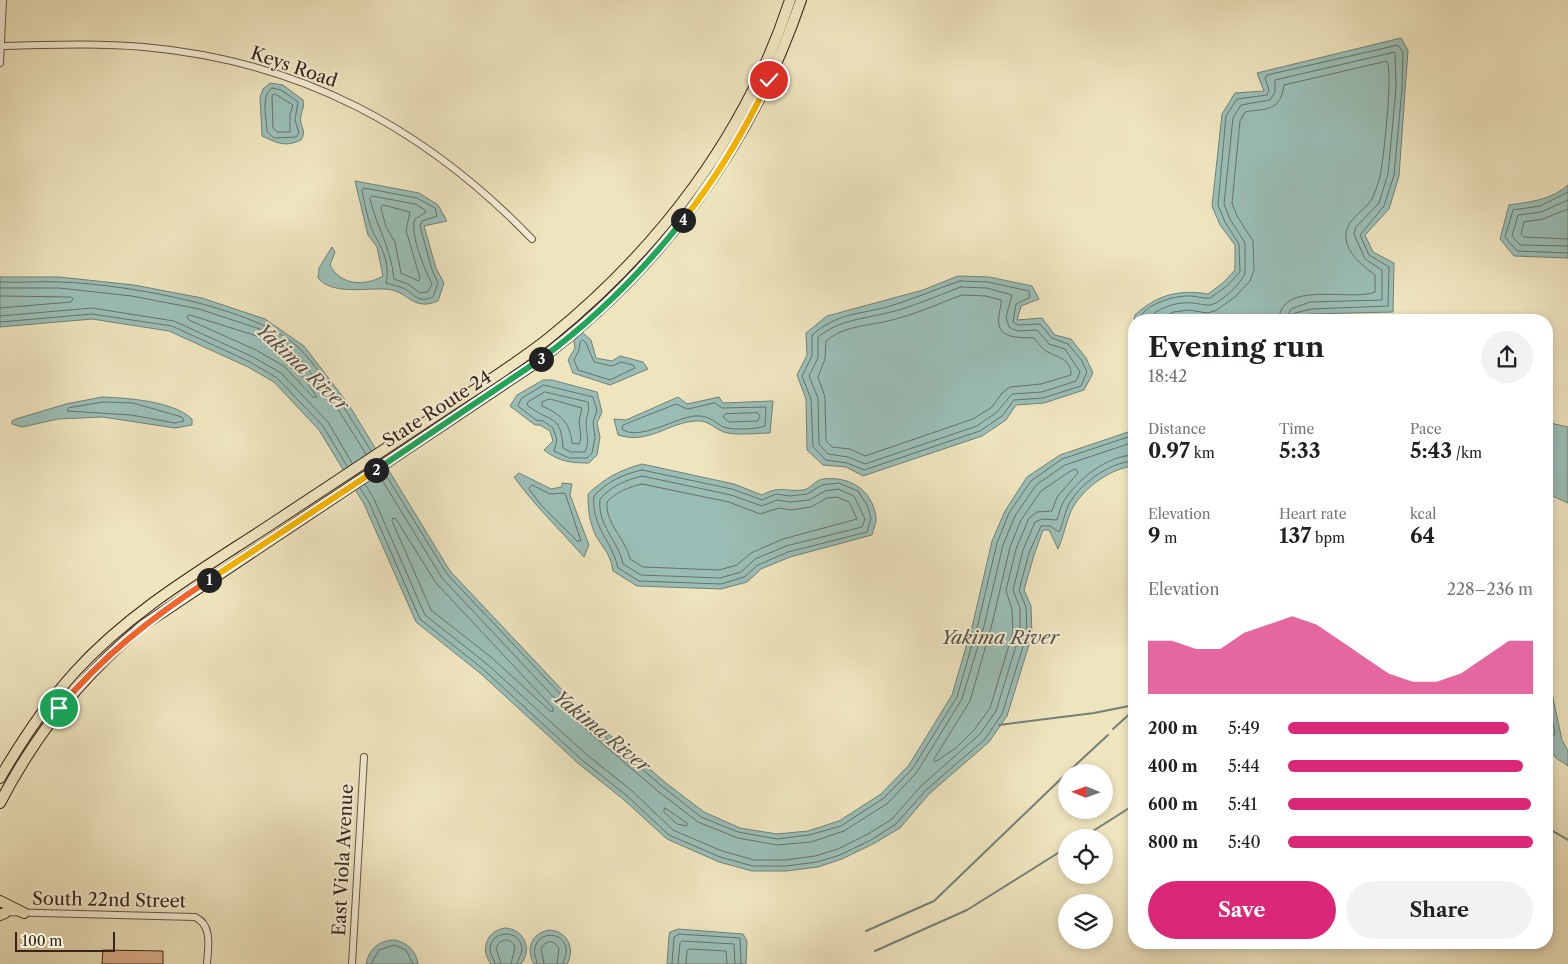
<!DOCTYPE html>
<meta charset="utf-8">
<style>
body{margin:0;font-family:"Libre Caslon Text",serif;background:#f2f2f2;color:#202124;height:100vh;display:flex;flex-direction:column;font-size:19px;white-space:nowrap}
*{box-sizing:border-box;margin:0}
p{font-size:16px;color:#757577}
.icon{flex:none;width:28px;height:28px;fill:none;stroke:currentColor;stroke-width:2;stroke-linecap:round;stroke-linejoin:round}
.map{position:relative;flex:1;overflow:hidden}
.side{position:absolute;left:1128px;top:314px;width:425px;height:635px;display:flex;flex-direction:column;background:#fff;border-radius:20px;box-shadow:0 2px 8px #0003}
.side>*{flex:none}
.needle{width:32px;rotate:271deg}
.fabs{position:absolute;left:1058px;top:764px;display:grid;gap:10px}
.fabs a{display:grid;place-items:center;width:55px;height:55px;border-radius:50%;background:#fff;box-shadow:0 2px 8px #0003;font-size:25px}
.scale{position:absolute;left:15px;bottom:12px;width:100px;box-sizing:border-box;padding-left:5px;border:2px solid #382419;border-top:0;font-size:14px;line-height:18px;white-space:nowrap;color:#382419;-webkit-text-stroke:4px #f4edd5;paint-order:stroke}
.pin{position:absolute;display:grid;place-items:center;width:42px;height:42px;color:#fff;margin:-21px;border:2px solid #fff;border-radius:50%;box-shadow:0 1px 5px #0007}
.km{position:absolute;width:25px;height:25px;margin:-12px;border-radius:50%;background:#222;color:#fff;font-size:14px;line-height:25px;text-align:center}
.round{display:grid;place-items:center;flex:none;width:52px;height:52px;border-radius:26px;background:#f2f2f2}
.headline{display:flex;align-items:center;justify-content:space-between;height:85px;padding:0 20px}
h1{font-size:28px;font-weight:700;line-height:38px}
.stats{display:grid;grid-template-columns:repeat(3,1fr);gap:8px;height:85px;padding:5px 20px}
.stats div{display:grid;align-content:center}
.stats b{font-size:21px;font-weight:700}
.stats small{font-size:14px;font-weight:400}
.stats p{font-size:14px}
.chart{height:140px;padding:10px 20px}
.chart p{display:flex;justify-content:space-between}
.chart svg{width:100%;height:90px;margin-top:5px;fill:#db2777;opacity:.7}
.action{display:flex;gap:10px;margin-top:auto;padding:10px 20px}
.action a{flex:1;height:58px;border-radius:30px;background:#db2777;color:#fff;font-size:20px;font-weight:700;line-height:58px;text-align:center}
.action a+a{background:#f2f2f2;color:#202124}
ul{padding:0 20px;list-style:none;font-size:16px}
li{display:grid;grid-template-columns:80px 60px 1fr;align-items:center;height:38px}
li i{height:12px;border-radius:6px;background:#db2777}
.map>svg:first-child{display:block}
</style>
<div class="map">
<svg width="1568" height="964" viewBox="0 0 1568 964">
<rect width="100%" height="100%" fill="#eee4be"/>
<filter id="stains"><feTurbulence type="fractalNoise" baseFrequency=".004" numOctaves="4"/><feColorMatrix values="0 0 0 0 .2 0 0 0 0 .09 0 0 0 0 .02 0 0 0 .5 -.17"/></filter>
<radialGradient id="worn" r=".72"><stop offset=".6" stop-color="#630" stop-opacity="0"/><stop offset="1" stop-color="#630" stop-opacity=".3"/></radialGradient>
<g fill="#9abeb6" stroke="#738077">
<path d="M1401 38 1408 50 1399 176 1389 209 1365 235 1373 252 1394 263 1393 312 1311 314 1290 320H1134L1135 315C1156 295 1180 289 1208 294L1224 282 1235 270V245L1220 225 1212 206 1222 114 1235 93 1264 91 1257 73Z"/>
<path d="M270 83 283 85 303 100C305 107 302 109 301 116 298 125 308 130 301 140 284 148 276 142 262 136L260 97 263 89Z"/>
<path d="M355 181 419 193 438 205 447 221 424 226 436 268 444 283 438 301C411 312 409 290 385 289 365 288 332 295 318 278L319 268 332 247 335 252 330 265C340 285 364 287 383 276L377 247 368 235Z"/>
<path d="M1568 185V258L1514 256 1500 239 1509 205C1530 202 1551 200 1568 185Z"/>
<path d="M958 276 989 277 1032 286 1039 299 1021 306 1017 320 1042 318 1055 335 1071 339 1086 358 1093 373 1084 390 1044 403 1016 405 1006 420 982 436 863 476 846 467 823 465 807 450 806 399 797 375 807 355 806 333 827 316 923 290Z"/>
<path d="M0 277H59L134 285 202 298 265 319 304 346 349 405 450 571 584 713 666 783 704 812 740 828 777 834 808 831 839 821 881 794 909 765 952 695 973 623 992 541 1005 511 1027 477 1060 455 1134 430V466C1111 468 1085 487 1073 507 1066 520 1064 536 1058 549L1049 530H1043L1034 555 1024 590 1031 606 1032 635 1007 716 989 742 929 794 900 828 873 844 842 859 818 867 786 871H752L719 862 667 839 623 799 579 764 480 673 416 622 364 504 319 430 274 382 248 367 169 331 92 319 0 327Z"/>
<path d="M582 332 591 340 596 358 612 361 620 356 643 362 648 369 610 385 573 373 568 360 575 348 574 341Z"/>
<path d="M543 380H552L597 392 602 412 597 423 600 437 597 455 589 463C572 463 559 462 544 450L553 441 550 431 540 425H535L510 406 517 395Z"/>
<path d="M102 397C128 398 173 401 192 419V425L175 428 103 417 58 419 22 427 12 424V421L16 419 66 404Z"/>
<path d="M678 397 687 404 719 397 723 403 773 401 770 433C759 433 733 436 724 432 713 428 709 420 696 421 669 422 649 445 618 435L614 419 626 420Z"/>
<path d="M1546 422 1568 427V503L1546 493Z"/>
<path d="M642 464 734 484 762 495C781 485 784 492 803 490 811 489 815 480 823 479 849 476 872 489 876 517 877 522 873 530 872 535L790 557 761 569 747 582 721 589 637 586 613 571C610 553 605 551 596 536 589 522 588 508 588 494 605 478 620 470 642 464Z"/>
<path d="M519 473 551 489 562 487V483L572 484 570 495 589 545 584 557C560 530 535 506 514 477Z"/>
<path d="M1546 666 1562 740 1568 751V766C1562 761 1554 759 1551 751 1542 735 1546 686 1546 666Z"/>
<path d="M505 928C524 929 533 949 521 964H491C480 950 486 931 505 928Z"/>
<path d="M678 929 743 934 747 941 746 964H667L669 936 670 932Z"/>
<path d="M549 930C567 931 576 948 567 964H534C525 949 532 933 549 930Z"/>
<path d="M395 940C408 943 416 951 418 964H366C369 949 379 940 395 940Z"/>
</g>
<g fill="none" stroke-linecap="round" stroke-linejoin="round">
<g stroke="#697168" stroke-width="1">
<path d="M272 88 281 90 298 102 295 120 299 133 296 137 274 138 267 132C267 119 260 96 272 88Z"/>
<path d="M275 94 293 105 290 114V132H277L273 128 272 96Z"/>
<path d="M364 188 417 198 435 208 437 216 422 221 420 226 432 270 438 283 433 297C419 303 416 296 405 289 399 286 392 285 386 283 390 263 383 250 374 234 368 222 365 204 362 191Z"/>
<path d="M1568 192 1540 206 1513 210 1505 237 1517 251 1568 253"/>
<path d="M372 196 415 204 425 210V213L415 219C409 233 425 270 432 284L428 292 420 293 408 284 394 279C391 248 377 228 370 199Z"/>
<path d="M1568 200 1541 212 1518 215 1512 236 1520 245 1568 246"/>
<path d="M383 205 410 212 406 230 420 278 419 281 401 273 395 242 386 227 381 208Z"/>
<path d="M1568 209 1543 219 1524 222 1521 234 1524 237 1568 239"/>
<path d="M960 281 988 282 1029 291 1030 297 1016 304 1013 322 1018 325 1040 324 1052 338 1068 344 1082 361 1087 372 1081 386 1043 398 1014 400 1002 416 980 431 864 470 847 463 826 460 813 447 811 399 802 376 812 356V335C838 313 856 315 887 307 912 300 935 289 960 281Z"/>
<path d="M0 282C19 283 38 281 57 282 118 283 259 306 302 351 329 381 350 417 371 451"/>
<path d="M961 287 987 288 1012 295 1006 317 1009 327 1017 331 1037 330 1049 344 1065 349 1080 372 1076 381 1042 392 1012 394 997 412 977 426 865 464 848 457 828 454 819 444 818 398 809 376 818 358V337C839 320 862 319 887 313 913 307 936 296 961 287Z"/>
<path d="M0 288H59L132 296 199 309 260 329 297 355 339 411 366 454"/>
<path d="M962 295 986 296 1001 300C1002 305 999 310 999 316 995 340 1019 337 1034 338 1038 342 1041 348 1046 351 1056 357 1072 359 1071 375L1041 384 1010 387 1002 393 992 407 973 419 865 456 850 449 832 447 826 441 825 397 818 377 825 359 826 341C844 326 866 326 888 321 914 315 938 304 962 295Z"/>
<path d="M0 296 71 297 73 299 71 302 0 308"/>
<path d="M190 315 257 336 291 360 317 397H313L284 366 256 350 189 320 187 317Z"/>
<path d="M0 316 92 308 174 321 253 357 281 373 328 422 352 463"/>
<path d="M1139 320C1143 304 1176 295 1191 296 1197 296 1203 299 1210 298L1227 286 1240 272 1239 244 1225 222 1218 205 1226 116 1237 99 1267 95 1269 90 1265 78 1267 75 1398 45 1403 52 1402 89 1394 175 1384 206 1360 235 1369 255 1389 267 1388 306 1311 309 1295 313 1293 320"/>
<path d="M1146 320C1156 309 1176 301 1192 303 1198 303 1205 306 1211 305 1223 301 1239 285 1245 274V243L1230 219 1224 204 1233 118 1241 105 1270 100 1275 92V80L1395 52 1396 88 1388 174 1379 203 1356 227 1354 234 1365 259 1382 270V300L1310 302 1291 309 1286 320"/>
<path d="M1156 320 1174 312 1189 310 1207 313 1215 311 1235 297 1250 281 1254 270 1253 241 1237 216 1232 203 1240 121 1245 112C1258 109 1275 112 1281 97 1283 93 1283 89 1284 85L1387 61C1393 74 1384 153 1381 171 1380 179 1376 189 1373 197 1367 210 1348 217 1346 233 1344 252 1362 265 1375 275V292C1352 302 1280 279 1279 320"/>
<path d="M0 322 92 314 172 326 250 362 277 378 323 426 347 466"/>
<path d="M583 340 586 343 594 362 612 366 621 362 633 365 635 368 610 380 578 370 574 360 579 350 580 342Z"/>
<path d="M544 385 593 397 597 411 593 422 595 438 592 453 587 458H569L554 451 557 440 553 428 543 421 536 420 518 406 521 399Z"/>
<path d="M545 392 588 402C590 411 587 414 586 422 586 433 590 442 585 452H571L563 448C561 413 551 424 527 405L528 402Z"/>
<path d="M550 399 582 408 579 421 581 438 579 444 572 443C570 422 560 414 542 406V402Z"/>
<path d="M103 402 133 403 182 417 184 421 175 423 131 415 67 411 69 408Z"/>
<path d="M715 403 722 408 766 407 765 426C757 429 736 430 727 428 715 425 713 415 695 416 677 417 638 442 622 429L623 425 676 404 687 409Z"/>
<path d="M758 413 760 416 758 421 729 422 723 417 725 414Z"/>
<path d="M1076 469 1078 473 1057 497 1052 511 1037 512 1029 518 1016 549 1006 590 1012 610 1013 632 990 708 974 730 956 748 935 762 934 759 970 701 991 628 1010 547 1021 520 1041 491 1069 472Z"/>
<path d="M642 470 732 489 762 500 776 494 790 496 807 494 822 485 839 483 858 491 867 505 871 518 867 532 788 552 758 565 744 577 721 584 639 581 618 568C612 540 591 527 594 496 607 482 623 474 642 470Z"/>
<path d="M384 472 447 574 581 716 663 787 701 817 738 832 777 839 809 835 841 826 884 798 913 768 957 697 978 624 997 543 1009 513 1031 481 1062 459 1134 435"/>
<path d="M379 475 442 578 576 721 659 792 698 822 738 838 777 845 811 842 844 831 888 803 917 772 962 699 984 626 1003 545 1015 516 1036 485 1065 465 1134 442"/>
<path d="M642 476 731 495 762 506 777 500 790 502 809 500 825 491 838 489 854 496 865 519 862 527 786 546 755 559 741 572 720 578 641 575 623 564C618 540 597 525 600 499 611 486 626 480 642 476Z"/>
<path d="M365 484 374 499 425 615 487 664 587 755 631 790 673 830 722 851 754 860H785L815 856 838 849 868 834 892 819 921 786 980 734 996 711 1020 633V608L1013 590 1023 550 1035 522 1042 519 1057 520C1059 514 1060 507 1064 501 1078 479 1106 456 1134 455"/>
<path d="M642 484 729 502 760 514 779 508 791 510 811 507 827 498 837 497 849 502 857 519 783 539 751 553 737 565 719 570 643 567 630 559C626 539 605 524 607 502 616 492 629 487 642 484Z"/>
<path d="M532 485 550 494 565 493 581 541H577L541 505 529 489Z"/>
<path d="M360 488 369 502 420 619 483 669 582 760 626 795 669 835 720 857 753 866H786L817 862 840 855 871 840 896 824 926 790 985 739 1002 714 1027 634 1026 607 1019 590 1029 553 1041 526H1050L1059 532C1063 524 1064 515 1068 506 1078 485 1109 462 1134 461"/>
<path d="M393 518 396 519 436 583 553 708V712L550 711 492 658 431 610 392 521Z"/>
<path d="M1546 692 1555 733 1553 736 1546 734"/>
<path d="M665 808 687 823V826L677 824 664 812Z"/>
<path d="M371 964 379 950 394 945 406 950 413 964"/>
<path d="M495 964C494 958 490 955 490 949 491 929 521 929 522 949 522 955 518 958 517 964"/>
<path d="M501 964 496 948C500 938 511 937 515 947L511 964"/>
<path d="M537 964C537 959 533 954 535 948 538 931 563 931 566 948 567 954 564 959 563 964"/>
<path d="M544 964 541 949C545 940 555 939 559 949L557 964"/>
<path d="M672 964 674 937 679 934 740 938 741 964"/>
<path d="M678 964 680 943 682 941 734 944 735 964"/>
<path d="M686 964 687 951 689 949 726 951 727 964"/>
</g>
<g stroke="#738077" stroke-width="2">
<path d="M999 725 1094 713 1134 705"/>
<path d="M1113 729 1134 710"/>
<path d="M1068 772 1108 735"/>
<path d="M1546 827 1568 840"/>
<path d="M1082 838 1134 805"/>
<path d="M866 931 934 901 1066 774"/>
<path d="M875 951 967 910 1066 848"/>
</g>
</g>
<path fill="#ddaf89" stroke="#382419" d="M103 950 163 951V964H102Z"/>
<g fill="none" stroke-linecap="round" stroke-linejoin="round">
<defs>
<g id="minor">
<path d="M0 46C48 45 96 43 144 47 300 61 424 127 532 239"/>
<path d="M0 63 3 0"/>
<path d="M1 912 195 917C213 925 208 948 207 964"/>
<path d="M352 964 364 757"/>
</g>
<g id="primary">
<path d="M0 778C22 740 46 704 75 672 130 611 203 569 270 525 327 487 384 450 441 412 477 388 515 365 549 338 659 249 746 135 790 0"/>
<path d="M0 803C36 733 82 676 142 626L534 364C659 271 751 147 801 0"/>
<path d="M0 901 24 913"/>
<path d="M0 915 5 913"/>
</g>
</defs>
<use href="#minor" stroke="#665442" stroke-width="8"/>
<use href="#primary" stroke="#382419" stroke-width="12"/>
<use href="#minor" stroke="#f4edd5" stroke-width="6"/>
<use href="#primary" stroke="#eee4be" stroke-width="10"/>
</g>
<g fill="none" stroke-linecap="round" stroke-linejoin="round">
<defs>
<path id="split-1" d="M59 708C104 655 151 618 209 580"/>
<path id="split-2" d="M209 580 376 470"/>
<path id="split-3" d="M376 470 541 359"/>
<path id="split-4" d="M541 359C595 319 642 272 683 220"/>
<path id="split-5" d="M683 220C718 176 745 130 769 80"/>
</defs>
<use href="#split-1" stroke="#fff" stroke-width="10"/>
<use href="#split-2" stroke="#fff" stroke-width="10"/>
<use href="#split-3" stroke="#fff" stroke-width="10"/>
<use href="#split-4" stroke="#fff" stroke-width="10"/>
<use href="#split-5" stroke="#fff" stroke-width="10"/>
<use href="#split-1" stroke="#f0652b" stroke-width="6"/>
<use href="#split-2" stroke="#f5b400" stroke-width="6"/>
<use href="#split-3" stroke="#22a559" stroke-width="6"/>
<use href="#split-4" stroke="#22a559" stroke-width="6"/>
<use href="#split-5" stroke="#f5b400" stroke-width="6"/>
</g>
<g text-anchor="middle" stroke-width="4" stroke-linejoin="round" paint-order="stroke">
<g font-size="18" fill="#382419" stroke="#f4edd5">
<text transform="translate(294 67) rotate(19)" y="6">Keys Road</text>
<text transform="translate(437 409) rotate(-33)" y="6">State Route 24</text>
<text transform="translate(343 860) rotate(-87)" y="6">East Viola Avenue</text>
<text transform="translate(109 900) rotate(1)" y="6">South 22nd Street</text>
</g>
<g font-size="19" font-style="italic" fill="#555248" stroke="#f4edd5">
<text transform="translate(303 367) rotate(43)" y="7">Yakima River</text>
<text x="1000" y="644">Yakima River</text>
<text transform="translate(602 731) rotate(39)" y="7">Yakima River</text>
</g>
</g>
<rect width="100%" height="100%" filter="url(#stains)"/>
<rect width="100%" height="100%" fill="url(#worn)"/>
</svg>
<div class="fabs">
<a><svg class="needle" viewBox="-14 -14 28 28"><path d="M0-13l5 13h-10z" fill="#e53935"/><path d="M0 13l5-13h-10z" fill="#757577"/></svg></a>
<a><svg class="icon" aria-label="locate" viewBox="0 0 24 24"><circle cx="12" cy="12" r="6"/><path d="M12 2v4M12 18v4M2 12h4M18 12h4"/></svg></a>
<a><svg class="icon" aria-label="layers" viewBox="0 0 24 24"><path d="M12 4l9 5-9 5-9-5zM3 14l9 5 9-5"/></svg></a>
</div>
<div class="scale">100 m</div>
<div class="pin" style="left:59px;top:708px;background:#1e9e55"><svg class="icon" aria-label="arrive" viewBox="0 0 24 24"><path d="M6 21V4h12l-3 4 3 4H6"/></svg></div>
<div class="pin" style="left:769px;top:80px;background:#d93025"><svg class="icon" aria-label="check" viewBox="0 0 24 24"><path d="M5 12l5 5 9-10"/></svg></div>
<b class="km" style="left:209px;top:580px">1</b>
<b class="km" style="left:376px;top:470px">2</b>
<b class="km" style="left:541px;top:359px">3</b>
<b class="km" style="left:683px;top:220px">4</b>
<section class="side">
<div class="headline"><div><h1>Evening run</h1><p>18:42</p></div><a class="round"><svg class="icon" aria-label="share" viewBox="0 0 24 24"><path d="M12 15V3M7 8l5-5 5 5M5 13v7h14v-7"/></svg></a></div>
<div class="stats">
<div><p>Distance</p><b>0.97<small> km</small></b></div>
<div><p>Time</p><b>5:33</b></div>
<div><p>Pace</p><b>5:43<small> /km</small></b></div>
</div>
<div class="stats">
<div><p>Elevation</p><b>9<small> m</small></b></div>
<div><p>Heart rate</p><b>137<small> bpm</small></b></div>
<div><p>kcal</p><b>64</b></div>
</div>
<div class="chart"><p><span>Elevation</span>228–236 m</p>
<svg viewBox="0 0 160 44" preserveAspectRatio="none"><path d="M0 44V18L10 18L20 22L30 22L40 14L50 10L60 6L70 10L80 18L90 26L100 34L110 38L120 38L130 34L140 26L150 18L160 18V44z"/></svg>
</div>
<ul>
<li><b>200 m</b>5:49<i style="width:90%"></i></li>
<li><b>400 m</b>5:44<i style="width:96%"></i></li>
<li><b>600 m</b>5:41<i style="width:99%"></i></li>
<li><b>800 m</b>5:40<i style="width:100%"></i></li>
</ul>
<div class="action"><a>Save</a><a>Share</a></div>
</section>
</div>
